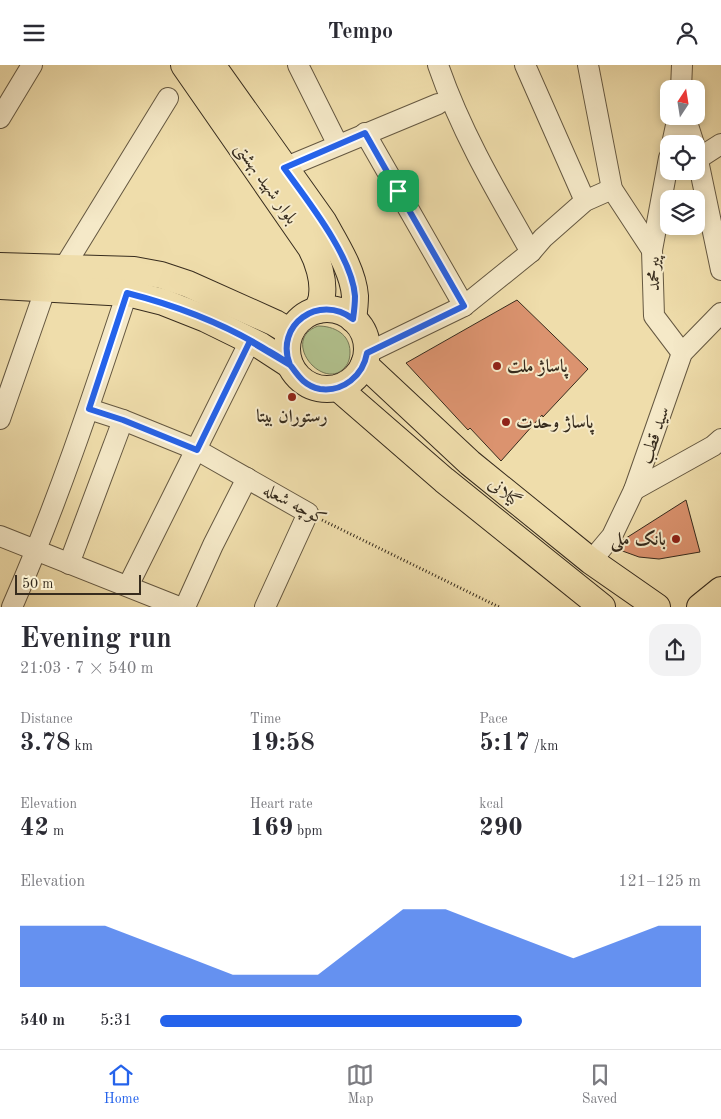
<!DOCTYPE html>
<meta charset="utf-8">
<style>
body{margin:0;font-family:"Old Standard TT",Amiri,serif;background:#f2f2f3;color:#2b2b33;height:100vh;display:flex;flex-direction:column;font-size:19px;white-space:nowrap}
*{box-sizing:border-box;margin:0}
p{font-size:16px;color:#7c7c81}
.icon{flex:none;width:28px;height:28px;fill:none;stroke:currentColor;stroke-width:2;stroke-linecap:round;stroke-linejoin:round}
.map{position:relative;height:542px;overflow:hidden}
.panel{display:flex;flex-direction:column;background:#fff;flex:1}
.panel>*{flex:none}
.needle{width:32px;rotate:12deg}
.fabs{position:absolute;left:660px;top:15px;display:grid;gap:10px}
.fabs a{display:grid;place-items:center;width:45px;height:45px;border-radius:10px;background:#fff;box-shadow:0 2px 8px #0003;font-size:25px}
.scale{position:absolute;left:15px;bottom:12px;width:126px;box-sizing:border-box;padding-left:5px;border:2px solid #372c1e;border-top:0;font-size:14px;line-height:18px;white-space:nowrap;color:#372c1e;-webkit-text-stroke:4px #f5e9c8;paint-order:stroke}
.pin{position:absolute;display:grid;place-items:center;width:42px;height:42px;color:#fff;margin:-21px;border-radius:10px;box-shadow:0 2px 8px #0006}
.round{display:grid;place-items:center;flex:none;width:52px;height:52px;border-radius:15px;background:#f2f2f3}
.summary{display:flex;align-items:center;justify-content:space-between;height:85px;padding:0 20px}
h1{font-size:28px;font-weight:600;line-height:38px}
.metrics{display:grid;grid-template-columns:repeat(3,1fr);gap:8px;height:85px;padding:5px 20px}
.metrics div{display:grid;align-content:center}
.metrics b{font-size:25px;font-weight:600}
.metrics small{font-size:14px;font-weight:400}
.metrics p{font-size:14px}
.chart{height:140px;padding:10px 20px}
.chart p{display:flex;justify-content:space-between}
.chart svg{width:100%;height:90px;margin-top:5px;fill:#2563eb;opacity:.7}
ul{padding:0 20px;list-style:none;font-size:16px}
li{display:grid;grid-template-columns:80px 60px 1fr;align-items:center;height:38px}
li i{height:12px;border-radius:6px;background:#2563eb}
header{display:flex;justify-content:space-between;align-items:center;height:65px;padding:0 20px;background:#fff;font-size:22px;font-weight:600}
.menu{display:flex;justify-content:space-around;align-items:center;height:70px;border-top:1px solid #e1e1e2;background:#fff;font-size:14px;color:#7c7c81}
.menu a{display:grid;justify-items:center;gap:2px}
.menu .current{color:#2563eb}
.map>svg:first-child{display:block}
</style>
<header><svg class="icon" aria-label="menu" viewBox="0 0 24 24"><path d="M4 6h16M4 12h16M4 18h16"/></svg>Tempo<svg class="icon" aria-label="person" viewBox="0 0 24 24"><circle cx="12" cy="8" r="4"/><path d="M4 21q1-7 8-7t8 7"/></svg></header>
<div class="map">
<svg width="721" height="542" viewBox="0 0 721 542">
<rect width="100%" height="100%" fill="#efddab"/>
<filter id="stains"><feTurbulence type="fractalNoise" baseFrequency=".004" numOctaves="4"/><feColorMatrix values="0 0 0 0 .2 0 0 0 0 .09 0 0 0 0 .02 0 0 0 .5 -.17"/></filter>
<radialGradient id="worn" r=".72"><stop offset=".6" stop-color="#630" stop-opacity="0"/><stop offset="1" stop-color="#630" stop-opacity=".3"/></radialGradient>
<path fill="#b2c28e" stroke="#747756" d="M318 261C334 261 350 269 350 287 350 292 349 298 345 302 324 328 279 275 318 261Z"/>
<g fill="#db936f" stroke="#372c1e">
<path d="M517 235 588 304 543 352 542 350 501 396 470 363 468 365 406 298Z"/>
<path d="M686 435 700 487 659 494 639 492 617 484 623 475Z"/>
</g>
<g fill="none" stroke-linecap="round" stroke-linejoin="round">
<defs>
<g id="minor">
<path d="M298 0 338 80"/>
<path d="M438 0C461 67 496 126 531 187"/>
<path d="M525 0 585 136"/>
<path d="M588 0 612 124 652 185"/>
<path d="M681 24 682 0"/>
<path d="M685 51 694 79"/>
<path d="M0 53 32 0"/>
<path d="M365 68 464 241"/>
<path d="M672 79 678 51"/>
<path d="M696 86 721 205"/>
<path d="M669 93 652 185 654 251 682 288"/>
<path d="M696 95 721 79"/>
<path d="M284 103 438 39"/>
<path d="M63 204 168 33"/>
<path d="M367 288 464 241 531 187 543 173 585 136 612 124"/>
<path d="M89 344 123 355 197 385 308 448 265 542"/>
<path d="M0 354 45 225"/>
<path d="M634 425 713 381 721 374"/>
<path d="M0 471 179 542"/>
<path d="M591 496 612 471 634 425 682 288 721 248"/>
<path d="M69 499 123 355"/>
<path d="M128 521 250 276"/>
<path d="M12 542C57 439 92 334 127 228"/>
<path d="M185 542 213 480 247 413"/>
</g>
<g id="major">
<path d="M184 0 311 183C318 196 324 215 322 230 322 235 319 240 318 245"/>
<path d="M212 0 323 156C335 178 353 205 355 231 355 238 354 247 353 254"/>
<path d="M0 201 134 205 161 210 188 219 275 258 290 267"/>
<path d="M0 221 127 228 163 237 206 254 261 281 290 300"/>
<circle cx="327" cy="284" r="40"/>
<path d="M364 299 470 398 591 496 657 542"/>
<path d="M338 323 444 415 602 542"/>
<path d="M700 542 721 525"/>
</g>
</defs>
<use href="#minor" stroke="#655841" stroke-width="22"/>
<use href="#major" stroke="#372c1e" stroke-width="28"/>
<path stroke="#372c1e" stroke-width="3" stroke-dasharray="1 2.5" stroke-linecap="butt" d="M322 455 499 542"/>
<use href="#minor" stroke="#f5e9c8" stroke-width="20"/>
<use href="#major" stroke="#efddab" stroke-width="26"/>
</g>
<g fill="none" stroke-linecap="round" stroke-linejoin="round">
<defs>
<path id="route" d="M398 126 464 241 367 288C363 311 343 327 320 324 305 321 299 312 291 301 284 294 270 287 262 282 220 257 174 240 127 228L89 344 123 355 197 385 250 276 290 300C274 260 319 228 353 254 354 247 355 239 355 231 352 191 307 135 284 103L365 68 398 126"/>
</defs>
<use href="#route" stroke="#fff" stroke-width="10"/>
<use href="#route" stroke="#2563eb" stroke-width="6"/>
</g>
<g fill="#8f2418" stroke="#f5e9c8" stroke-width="2">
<circle cx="497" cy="301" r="5"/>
<circle cx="292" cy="332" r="5"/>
<circle cx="506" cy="357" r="5"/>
<circle cx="676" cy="474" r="5"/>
</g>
<g text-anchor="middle" stroke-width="4" stroke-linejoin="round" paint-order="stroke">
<g font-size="18" fill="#372c1e" stroke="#f5e9c8">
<text transform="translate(267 118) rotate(55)" y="6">بلوار شهید بهشتی</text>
<text transform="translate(653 209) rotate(-91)" y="6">پیرمحمد</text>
<text transform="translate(654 370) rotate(-71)" y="6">سید قطب</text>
<text transform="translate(505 427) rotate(39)" y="6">گیلانی</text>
<text transform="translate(295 439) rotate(28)" y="6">کوچه شعله</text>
</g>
<g font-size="18" font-weight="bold" fill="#372c1e" stroke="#f5e9c8" text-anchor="start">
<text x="507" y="307">پاساژ ملت</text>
<text x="292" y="357" text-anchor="middle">رستوران بیتا</text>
<text x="516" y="363">پاساژ وحدت</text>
<text x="666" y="480" text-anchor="end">بانک ملی</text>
</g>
</g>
<rect width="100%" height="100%" filter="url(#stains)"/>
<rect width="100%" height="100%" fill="url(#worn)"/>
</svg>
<div class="fabs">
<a><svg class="needle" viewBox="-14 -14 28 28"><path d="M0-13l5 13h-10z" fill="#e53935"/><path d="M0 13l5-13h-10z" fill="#7c7c81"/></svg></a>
<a><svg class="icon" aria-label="locate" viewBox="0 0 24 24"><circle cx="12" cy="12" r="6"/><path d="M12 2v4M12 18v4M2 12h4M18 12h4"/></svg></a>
<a><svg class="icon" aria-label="layers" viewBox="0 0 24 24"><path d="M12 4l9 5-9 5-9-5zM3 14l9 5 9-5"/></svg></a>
</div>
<div class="scale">50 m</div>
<div class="pin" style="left:398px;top:126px;background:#1e9e55"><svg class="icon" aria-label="arrive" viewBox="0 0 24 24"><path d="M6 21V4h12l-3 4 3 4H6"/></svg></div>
</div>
<section class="panel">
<div class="summary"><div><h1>Evening run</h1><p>21:03 · 7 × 540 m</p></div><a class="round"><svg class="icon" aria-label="share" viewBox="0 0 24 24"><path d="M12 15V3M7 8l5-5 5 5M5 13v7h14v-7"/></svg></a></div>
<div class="metrics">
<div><p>Distance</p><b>3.78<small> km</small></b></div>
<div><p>Time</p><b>19:58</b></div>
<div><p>Pace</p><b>5:17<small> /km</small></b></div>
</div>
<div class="metrics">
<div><p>Elevation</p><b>42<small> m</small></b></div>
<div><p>Heart rate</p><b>169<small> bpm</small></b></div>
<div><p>kcal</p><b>290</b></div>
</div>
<div class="chart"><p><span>Elevation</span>121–125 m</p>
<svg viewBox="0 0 160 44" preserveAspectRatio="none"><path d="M0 44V14L10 14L20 14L30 22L40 30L50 38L60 38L70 38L80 22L90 6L100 6L110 14L120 22L130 30L140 22L150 14L160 14V44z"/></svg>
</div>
<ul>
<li><b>540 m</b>5:31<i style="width:67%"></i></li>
</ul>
</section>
<nav class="menu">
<a class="current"><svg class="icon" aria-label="home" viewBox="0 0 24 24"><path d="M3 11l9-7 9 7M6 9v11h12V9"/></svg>Home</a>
<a><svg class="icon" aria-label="map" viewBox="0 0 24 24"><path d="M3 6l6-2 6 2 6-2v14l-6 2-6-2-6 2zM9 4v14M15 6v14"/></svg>Map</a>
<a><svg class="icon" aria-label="saved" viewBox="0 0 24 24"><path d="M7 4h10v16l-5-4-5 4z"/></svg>Saved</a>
</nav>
